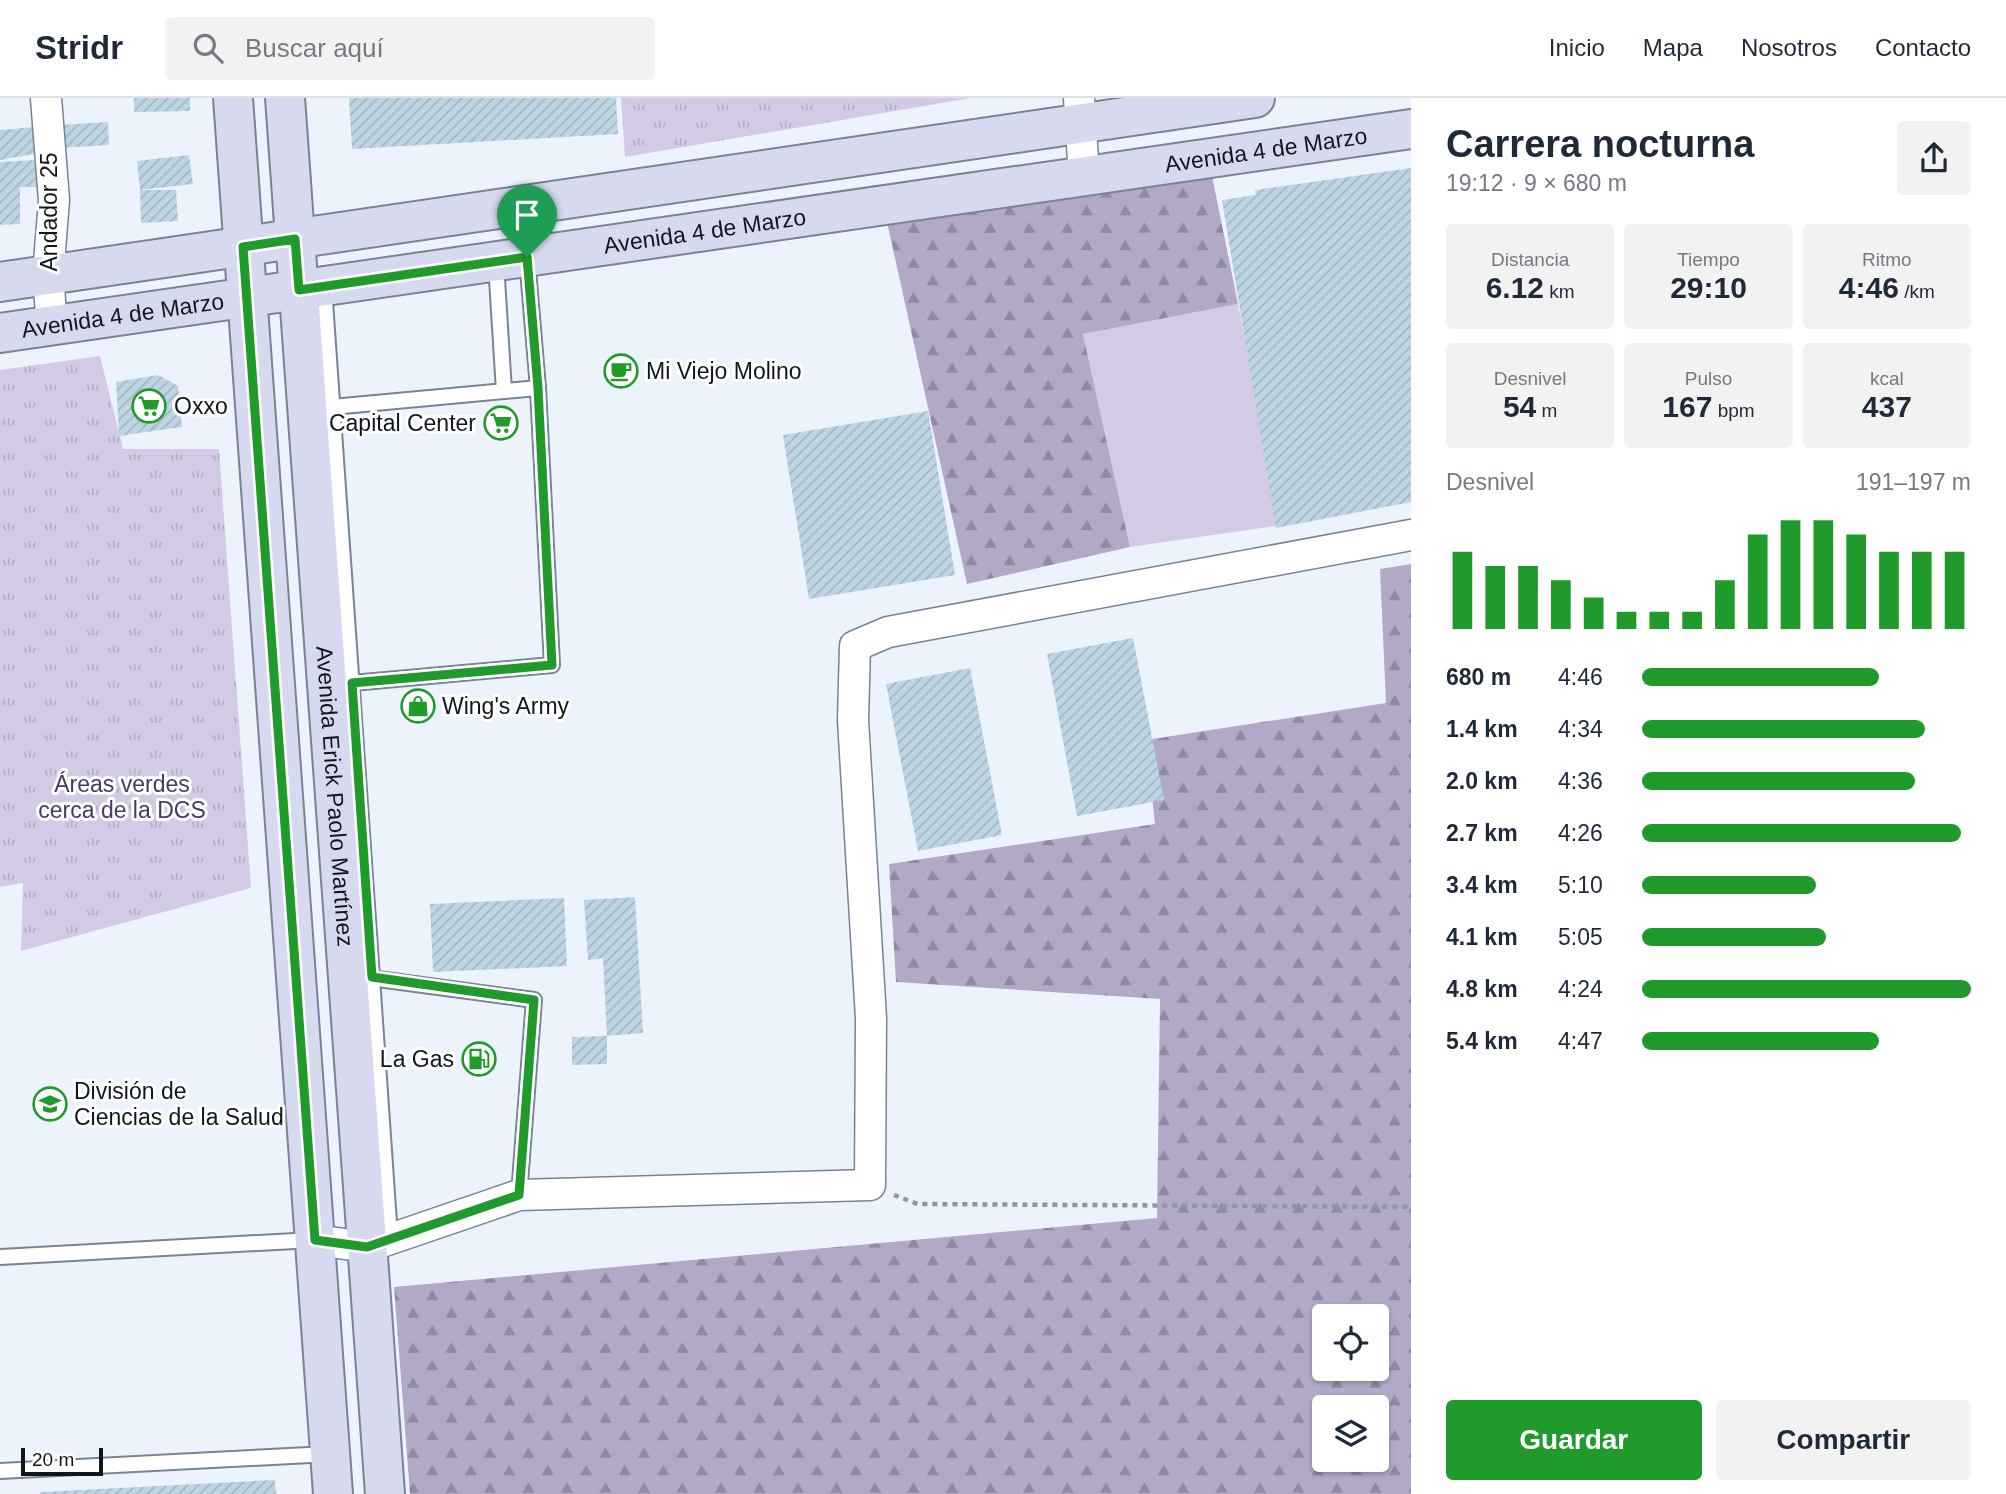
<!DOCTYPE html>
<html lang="es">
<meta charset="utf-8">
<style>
body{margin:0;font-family:Helvetica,sans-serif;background:#f2f2f3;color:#1f2937;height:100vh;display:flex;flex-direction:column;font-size:26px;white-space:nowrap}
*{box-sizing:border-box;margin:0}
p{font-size:23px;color:#747a83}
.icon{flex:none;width:38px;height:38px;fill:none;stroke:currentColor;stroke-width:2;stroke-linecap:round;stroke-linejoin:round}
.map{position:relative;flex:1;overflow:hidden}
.side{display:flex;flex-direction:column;background:#fff;width:595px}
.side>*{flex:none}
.tools{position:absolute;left:1312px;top:1206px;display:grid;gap:14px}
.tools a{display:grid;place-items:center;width:77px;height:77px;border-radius:7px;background:#fff;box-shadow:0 2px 5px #0004;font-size:35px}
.scale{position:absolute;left:21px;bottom:18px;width:82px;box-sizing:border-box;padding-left:7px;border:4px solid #10161d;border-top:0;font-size:19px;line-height:24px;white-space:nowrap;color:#10161d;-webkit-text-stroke:5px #fff;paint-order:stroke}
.pin{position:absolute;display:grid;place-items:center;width:60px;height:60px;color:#fff;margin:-72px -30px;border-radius:50% 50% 50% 0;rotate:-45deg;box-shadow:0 0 7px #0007}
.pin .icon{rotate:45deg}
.round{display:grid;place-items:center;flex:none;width:74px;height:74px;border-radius:7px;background:#f2f2f3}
.head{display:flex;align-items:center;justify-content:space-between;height:119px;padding:0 35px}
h1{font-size:38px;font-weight:700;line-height:52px}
.metrics{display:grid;grid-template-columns:repeat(3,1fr);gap:10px;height:119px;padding:7px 35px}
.metrics div{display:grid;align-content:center;border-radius:7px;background:#f2f2f3;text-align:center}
.metrics b{font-size:30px;font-weight:700}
.metrics small{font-size:19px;font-weight:400}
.metrics p{font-size:19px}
.chart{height:196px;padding:14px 35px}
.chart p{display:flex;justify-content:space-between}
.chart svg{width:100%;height:126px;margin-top:7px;stroke:#219a2c;stroke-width:6}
.action{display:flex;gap:14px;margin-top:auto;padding:14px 35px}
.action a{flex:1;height:80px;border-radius:7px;background:#219a2c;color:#fff;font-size:28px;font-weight:700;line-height:80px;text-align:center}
.action a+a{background:#f2f2f3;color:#1f2937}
ul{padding:0 35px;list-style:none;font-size:23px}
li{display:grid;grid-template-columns:112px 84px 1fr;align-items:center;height:52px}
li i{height:18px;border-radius:9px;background:#219a2c}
header{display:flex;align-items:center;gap:42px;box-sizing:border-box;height:98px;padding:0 35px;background:#fff;border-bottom:2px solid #e0e1e3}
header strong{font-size:33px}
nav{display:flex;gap:38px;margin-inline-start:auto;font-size:24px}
.search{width:490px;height:63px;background:#f2f2f3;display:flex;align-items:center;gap:18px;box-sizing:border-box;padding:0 24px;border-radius:7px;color:#747a83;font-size:26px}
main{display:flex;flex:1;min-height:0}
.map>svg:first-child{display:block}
</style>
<header>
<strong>Stridr</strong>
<div class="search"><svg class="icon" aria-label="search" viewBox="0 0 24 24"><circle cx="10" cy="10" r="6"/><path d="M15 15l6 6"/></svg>Buscar aquí</div>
<nav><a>Inicio</a><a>Mapa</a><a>Nosotros</a><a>Contacto</a></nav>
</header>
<main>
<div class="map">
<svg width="1411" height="1396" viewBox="0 0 1411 1396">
<defs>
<pattern id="forest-firs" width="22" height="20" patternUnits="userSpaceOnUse" patternTransform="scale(1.75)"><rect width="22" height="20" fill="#b2a9c7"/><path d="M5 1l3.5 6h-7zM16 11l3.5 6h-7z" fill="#8f89a1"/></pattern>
<pattern id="park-tufts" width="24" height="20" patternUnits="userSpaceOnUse" patternTransform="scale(1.75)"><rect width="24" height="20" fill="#d3cbe6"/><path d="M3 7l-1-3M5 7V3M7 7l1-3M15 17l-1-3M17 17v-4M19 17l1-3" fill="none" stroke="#b4aec5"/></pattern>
<pattern id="building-hatch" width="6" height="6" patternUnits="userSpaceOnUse" patternTransform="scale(1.75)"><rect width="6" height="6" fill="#bdd5e3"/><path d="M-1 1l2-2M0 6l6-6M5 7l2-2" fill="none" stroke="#a1b6c2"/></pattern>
</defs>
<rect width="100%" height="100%" fill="#edf3fc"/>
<path fill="#d3cbe6" d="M1238 206 1282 427 1130 449 1083 236Z"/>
<g fill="url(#forest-firs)" fill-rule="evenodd">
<path d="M1211 73 1238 206 1083 236 1130 449 967 486 887 124Z"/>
<path d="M1411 466V1396H410L394 1189 1157 1120 1160 901 896 884 889 766 1155 726 1146 642 1386 605 1380 471ZM1325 1218H1377V1270H1325ZM1325 1309H1377V1362H1325Z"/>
</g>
<g fill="url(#park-tufts)">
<path d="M621 0H971L625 59Z"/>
<path d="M100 258 123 351H219L251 790 21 853 23 785 0 789V272Z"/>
</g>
<g fill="url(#building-hatch)">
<path d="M134 0H190V13L134 14Z"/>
<path d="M349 0H616L618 36 352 51Z"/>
<path d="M108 24 109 47 59 50 58 27Z"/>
<path d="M34 29V56L0 62V32Z"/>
<path d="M189 57 193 86 140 92 137 63Z"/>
<path d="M37 62 40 89H20V126L0 127V64Z"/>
<path d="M1411 70V404L1276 430 1222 102 1256 97 1255 92Z"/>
<path d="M140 92H176L178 123 141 125Z"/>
<path d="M158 277 178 288 182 329 119 338 116 284Z"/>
<path d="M928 313 955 477 809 501 783 337Z"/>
<path d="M1133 540 1164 702 1077 718 1047 556Z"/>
<path d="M970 570 1002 737 918 753 886 586Z"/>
<path d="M635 799 643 935 607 938V966L572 967V939L607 938 603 860 588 862 584 802Z"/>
<path d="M564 800 567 868 433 874 430 806Z"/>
<path d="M275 1382 276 1396H40V1394Z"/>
</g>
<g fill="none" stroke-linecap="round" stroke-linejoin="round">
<defs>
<g id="lane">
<path d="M496 165 504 293"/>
<path d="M324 189 390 1139"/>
<path d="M332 309 538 290"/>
<path d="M352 585 552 567 538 290 527 160"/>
<path d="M363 879 534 902 519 1097"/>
<path d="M0 1159 313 1142"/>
<path d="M0 1373 329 1356"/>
</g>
<g id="street">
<path d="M46 0 54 102 48 177 52 228"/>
<path d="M1079 0 1084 78"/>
<path d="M315 1142 367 1149 519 1097 870 1087 871 920 853 622 855 548 888 534 1411 437"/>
</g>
<g id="secondary">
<path d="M233 0 333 1396"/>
<path id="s1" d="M285 0 385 1396"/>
<path d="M0 184 1255 0"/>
<path id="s2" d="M0 235 1411 31"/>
</g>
</defs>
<use href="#lane" stroke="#768496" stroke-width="18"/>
<use href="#street" stroke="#768496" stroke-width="33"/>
<use href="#secondary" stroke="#768496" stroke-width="42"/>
<path stroke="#91979f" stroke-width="4.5" stroke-dasharray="5 5" stroke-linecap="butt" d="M894 1097 918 1106 1411 1109"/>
<use href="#lane" stroke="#fff" stroke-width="14"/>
<use href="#street" stroke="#fff" stroke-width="30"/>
<use href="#secondary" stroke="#d7daef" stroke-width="38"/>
</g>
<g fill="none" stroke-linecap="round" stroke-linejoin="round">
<defs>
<path id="route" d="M295 141 299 192 527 159 538 290 552 567 352 585 372 879 534 902 519 1097 367 1149 315 1142 243 149Z"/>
</defs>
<use href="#route" stroke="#fff" stroke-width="14"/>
<use href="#route" stroke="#219a2c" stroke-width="9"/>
</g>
<defs>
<symbol id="cafe-ring" viewBox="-11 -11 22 22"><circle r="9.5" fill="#fff" stroke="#219a2c" stroke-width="1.5"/><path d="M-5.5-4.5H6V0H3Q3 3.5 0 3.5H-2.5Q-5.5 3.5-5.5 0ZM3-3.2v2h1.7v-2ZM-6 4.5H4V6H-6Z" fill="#219a2c"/></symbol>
<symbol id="supermarket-ring" viewBox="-11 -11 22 22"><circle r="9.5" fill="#fff" stroke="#219a2c" stroke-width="1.5"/><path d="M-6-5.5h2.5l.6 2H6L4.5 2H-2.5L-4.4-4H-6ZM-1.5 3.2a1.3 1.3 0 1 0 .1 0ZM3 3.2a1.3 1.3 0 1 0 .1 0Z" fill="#219a2c"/></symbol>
<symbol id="shop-ring" viewBox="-11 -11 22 22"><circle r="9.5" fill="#fff" stroke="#219a2c" stroke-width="1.5"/><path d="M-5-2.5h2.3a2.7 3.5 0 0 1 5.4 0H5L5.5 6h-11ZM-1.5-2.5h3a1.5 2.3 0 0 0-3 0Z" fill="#219a2c"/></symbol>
<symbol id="fuel-ring" viewBox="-11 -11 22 22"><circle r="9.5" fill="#fff" stroke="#219a2c" stroke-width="1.5"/><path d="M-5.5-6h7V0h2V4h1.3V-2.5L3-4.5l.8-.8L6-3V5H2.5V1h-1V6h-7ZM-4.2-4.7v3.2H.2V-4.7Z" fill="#219a2c"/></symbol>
<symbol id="university-ring" viewBox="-11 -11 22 22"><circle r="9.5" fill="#fff" stroke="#219a2c" stroke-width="1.5"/><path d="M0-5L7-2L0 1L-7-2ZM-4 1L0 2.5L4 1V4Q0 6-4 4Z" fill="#219a2c"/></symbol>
</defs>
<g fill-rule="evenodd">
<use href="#cafe-ring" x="602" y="254" width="38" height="38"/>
<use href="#supermarket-ring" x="130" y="289" width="38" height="38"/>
<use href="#supermarket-ring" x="482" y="306" width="38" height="38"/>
<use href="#shop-ring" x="399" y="589" width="38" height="38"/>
<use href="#fuel-ring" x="460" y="942" width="38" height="38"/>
<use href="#university-ring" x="31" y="987" width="38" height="38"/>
</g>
<g text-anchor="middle" stroke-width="6" stroke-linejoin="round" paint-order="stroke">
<g font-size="23" fill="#10161d" stroke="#fff">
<text dy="8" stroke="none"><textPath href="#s2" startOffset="1279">Avenida 4 de Marzo</textPath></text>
<text transform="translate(49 114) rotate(-90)" y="8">Andador 25</text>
<text dy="8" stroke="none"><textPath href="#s2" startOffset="712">Avenida 4 de Marzo</textPath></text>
<text dy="8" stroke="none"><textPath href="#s2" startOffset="124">Avenida 4 de Marzo</textPath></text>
<text dy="8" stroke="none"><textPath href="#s1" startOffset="700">Avenida Erick Paolo Martínez</textPath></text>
</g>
<g font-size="23" fill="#10161d" stroke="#fff" text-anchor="start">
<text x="646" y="281">Mi Viejo Molino</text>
<text x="174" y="316">Oxxo</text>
<text x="476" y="333" text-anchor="end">Capital Center</text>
<text x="442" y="616">Wing's Army</text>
<text x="454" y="969" text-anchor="end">La Gas</text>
<text x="74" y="1001">División de<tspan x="74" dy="26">Ciencias de la Salud</tspan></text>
</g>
<g font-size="23" fill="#483964" stroke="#fff">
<text x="122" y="694">Áreas verdes<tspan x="122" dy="26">cerca de la DCS</tspan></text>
</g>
</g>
</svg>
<div class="tools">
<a><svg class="icon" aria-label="locate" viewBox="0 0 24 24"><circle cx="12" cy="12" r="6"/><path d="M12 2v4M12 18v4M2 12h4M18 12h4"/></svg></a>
<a><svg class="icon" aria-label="layers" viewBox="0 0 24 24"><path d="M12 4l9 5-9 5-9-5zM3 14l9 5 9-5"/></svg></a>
</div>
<div class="scale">20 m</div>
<div class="pin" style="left:527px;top:159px;background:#1e9e55"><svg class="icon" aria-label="arrive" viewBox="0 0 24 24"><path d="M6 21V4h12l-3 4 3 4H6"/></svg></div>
</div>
<section class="side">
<div class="head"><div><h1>Carrera nocturna</h1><p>19:12 · 9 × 680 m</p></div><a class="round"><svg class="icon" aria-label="share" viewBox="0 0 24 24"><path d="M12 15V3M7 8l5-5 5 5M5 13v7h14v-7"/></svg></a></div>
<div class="metrics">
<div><p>Distancia</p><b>6.12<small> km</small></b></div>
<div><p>Tiempo</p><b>29:10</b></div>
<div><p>Ritmo</p><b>4:46<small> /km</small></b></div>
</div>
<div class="metrics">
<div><p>Desnivel</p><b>54<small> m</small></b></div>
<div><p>Pulso</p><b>167<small> bpm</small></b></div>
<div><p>kcal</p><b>437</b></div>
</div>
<div class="chart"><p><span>Desnivel</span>191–197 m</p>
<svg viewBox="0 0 160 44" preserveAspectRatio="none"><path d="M5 44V17M15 44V22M25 44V22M35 44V27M45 44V33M55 44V38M65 44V38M75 44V38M85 44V27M95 44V11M105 44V6M115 44V6M125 44V11M135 44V17M145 44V17M155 44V17"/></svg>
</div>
<ul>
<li><b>680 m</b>4:46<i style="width:72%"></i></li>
<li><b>1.4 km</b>4:34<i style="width:86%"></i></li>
<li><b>2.0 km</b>4:36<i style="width:83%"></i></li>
<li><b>2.7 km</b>4:26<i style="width:97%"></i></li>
<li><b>3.4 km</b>5:10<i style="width:53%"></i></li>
<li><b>4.1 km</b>5:05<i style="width:56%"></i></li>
<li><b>4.8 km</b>4:24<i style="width:100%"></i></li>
<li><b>5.4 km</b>4:47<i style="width:72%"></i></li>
</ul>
<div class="action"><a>Guardar</a><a>Compartir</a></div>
</section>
</main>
